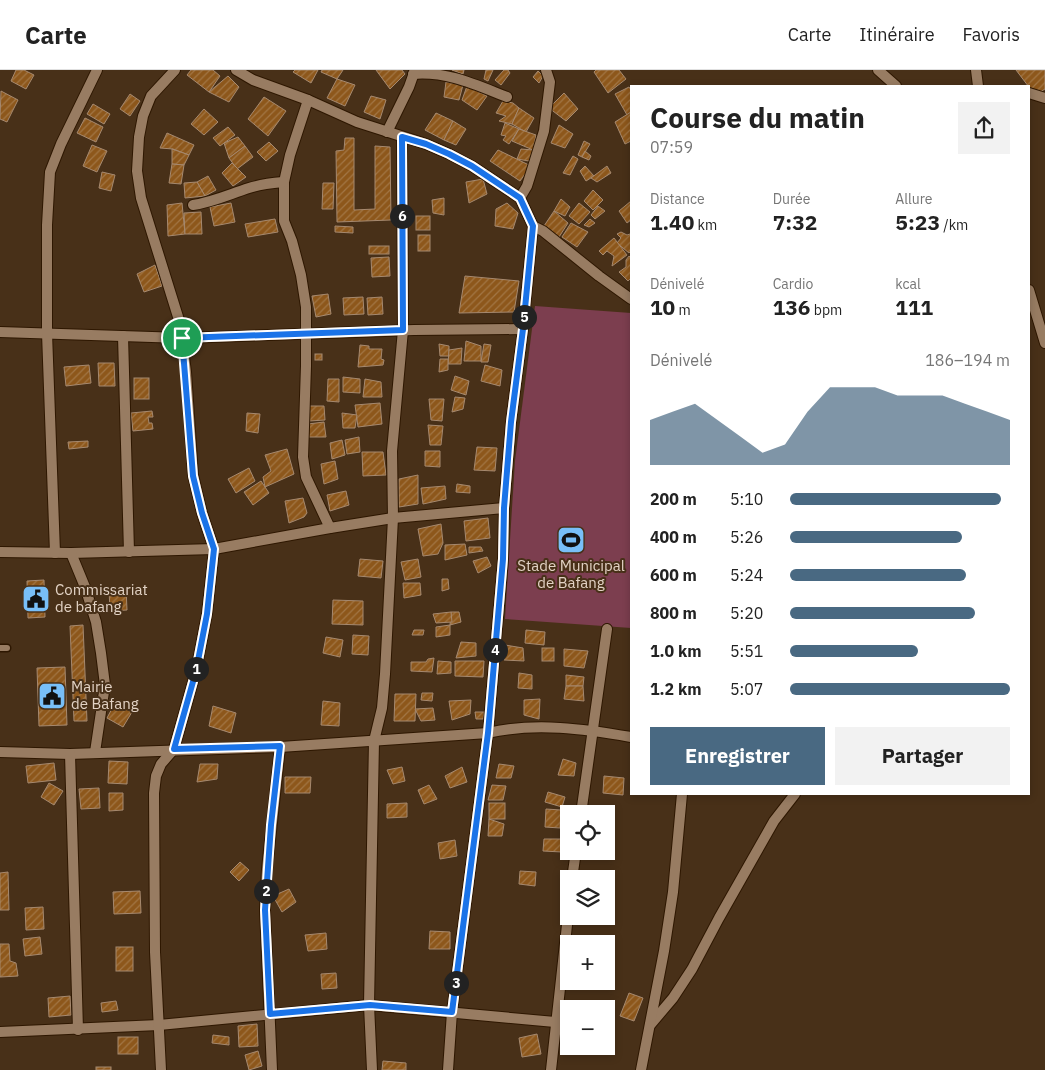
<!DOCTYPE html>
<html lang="fr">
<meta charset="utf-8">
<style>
body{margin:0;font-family:"IBM Plex Sans",sans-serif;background:#f2f2f2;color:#222;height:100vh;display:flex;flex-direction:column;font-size:19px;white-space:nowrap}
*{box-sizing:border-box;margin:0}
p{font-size:16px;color:#767676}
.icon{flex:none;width:28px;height:28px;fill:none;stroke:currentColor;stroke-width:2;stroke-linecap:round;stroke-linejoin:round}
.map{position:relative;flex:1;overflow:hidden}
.panel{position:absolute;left:630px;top:15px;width:400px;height:710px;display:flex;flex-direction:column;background:#fff;border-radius:0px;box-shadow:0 2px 8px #0003}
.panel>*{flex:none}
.controls{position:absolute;left:560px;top:735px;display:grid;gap:10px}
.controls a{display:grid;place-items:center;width:55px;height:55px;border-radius:0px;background:#fff;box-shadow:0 2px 8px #0003;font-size:25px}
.pin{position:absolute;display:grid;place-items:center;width:42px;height:42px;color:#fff;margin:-21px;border:2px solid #fff;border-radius:50%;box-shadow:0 1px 5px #0007}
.km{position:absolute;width:25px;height:25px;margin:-12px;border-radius:50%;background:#222;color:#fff;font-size:14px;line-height:25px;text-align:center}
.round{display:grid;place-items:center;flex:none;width:52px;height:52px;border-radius:0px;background:#f2f2f2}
.summary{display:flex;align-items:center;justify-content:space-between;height:85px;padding:0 20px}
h1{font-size:28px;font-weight:800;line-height:38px}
.metrics{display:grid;grid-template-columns:repeat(3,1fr);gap:8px;height:85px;padding:5px 20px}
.metrics div{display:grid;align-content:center}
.metrics b{font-size:21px;font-weight:800}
.metrics small{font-size:14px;font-weight:400}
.metrics p{font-size:14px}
.chart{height:140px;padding:10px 20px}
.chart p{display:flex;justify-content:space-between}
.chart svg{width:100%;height:90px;margin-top:5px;fill:#496982;opacity:.7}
.primary-button{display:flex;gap:10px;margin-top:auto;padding:10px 20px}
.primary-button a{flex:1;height:58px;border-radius:0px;background:#496982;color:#fff;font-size:20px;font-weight:800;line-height:58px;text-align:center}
.primary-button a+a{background:#f2f2f2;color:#222}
ul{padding:0 20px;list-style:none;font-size:16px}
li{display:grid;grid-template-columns:80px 60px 1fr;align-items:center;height:38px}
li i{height:12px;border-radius:6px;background:#496982}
header{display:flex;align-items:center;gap:30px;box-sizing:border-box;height:70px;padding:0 25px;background:#fff;border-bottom:1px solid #e0e0e0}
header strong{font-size:24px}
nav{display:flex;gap:28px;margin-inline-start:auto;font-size:18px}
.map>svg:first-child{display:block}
</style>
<header>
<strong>Carte</strong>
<nav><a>Carte</a><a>Itinéraire</a><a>Favoris</a></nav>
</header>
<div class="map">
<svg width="1045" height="1000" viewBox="0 0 1045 1000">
<defs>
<pattern id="building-hatch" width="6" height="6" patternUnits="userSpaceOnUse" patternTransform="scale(1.25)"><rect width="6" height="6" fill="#8d571b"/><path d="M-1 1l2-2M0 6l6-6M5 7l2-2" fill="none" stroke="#a27645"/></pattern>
</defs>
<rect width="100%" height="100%" fill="#483018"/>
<path fill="#7c3e4f" d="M535 236 631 243V558L505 549 515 391Z"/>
<g fill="url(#building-hatch)" stroke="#a6896f">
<path d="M16 0H24L34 5 26 19 11 11Z"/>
<path d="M191 0H213L220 6 209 22 187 5Z"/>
<path d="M295 0H318L311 13 293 2Z"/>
<path d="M322 0H343L337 9 321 2Z"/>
<path d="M376 0H402L405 4 390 19Z"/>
<path d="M452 0H464L463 4Z"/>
<path d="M486 0H493L488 11 484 9Z"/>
<path d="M504 0H508L510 3 501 15 495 10Z"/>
<path d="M596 0H619L626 9 608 23 594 2Z"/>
<path d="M1016 0H1045V19L1035 25Z"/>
<path d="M538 1 543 6 539 13 533 7Z"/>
<path d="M228 6 239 17 229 32 209 22Z"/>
<path d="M337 9 355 15 345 36 327 28Z"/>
<path d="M446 12 463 15 459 30 444 27Z"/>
<path d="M467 16 487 26 477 40 462 30Z"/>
<path d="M629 17 631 20V42L627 45 615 24Z"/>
<path d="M1 21 18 30 7 52 0 49Z"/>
<path d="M564 23 578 39 566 51 549 38Z"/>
<path d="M130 24 140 31 130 46 120 39Z"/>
<path d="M371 26 386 30 380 49 364 42Z"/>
<path d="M264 27 286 41 268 66 248 49Z"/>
<path d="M503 31 513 33 519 38 512 54 499 51 506 46 496 43Z"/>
<path d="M93 34 110 44 104 54 87 44Z"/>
<path d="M519 38 534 48 526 62 512 54Z"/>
<path d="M204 39 218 52 204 65 191 54Z"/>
<path d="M631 42V71L625 74 615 52Z"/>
<path d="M436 43 453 51 444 70 425 60Z"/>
<path d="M85 48 103 57 96 72 77 63Z"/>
<path d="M453 51 466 59 456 75 444 70Z"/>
<path d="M505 53 519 59 509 74 503 70 506 66 501 65Z"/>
<path d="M559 55 573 64 565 78 551 73Z"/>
<path d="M228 57 235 65 220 76 213 68Z"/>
<path d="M519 59 536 65 533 80 512 71Z"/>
<path d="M167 63 194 75 189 85 173 79 160 78Z"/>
<path d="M238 67 245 76 229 88 224 73Z"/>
<path d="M345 68H354V140L375 139V76L390 77 391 150 337 152 336 81 344 80Z"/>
<path d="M584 71 590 74 582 87 578 85Z"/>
<path d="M269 72 278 81 266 91 257 82Z"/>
<path d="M92 75 107 81 97 102 83 96Z"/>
<path d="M245 76 253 87 237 99 229 88Z"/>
<path d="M172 79 189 85 184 95 172 94Z"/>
<path d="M521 79 533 80 529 91 517 89Z"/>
<path d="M498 80 531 96 520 111 490 91Z"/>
<path d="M585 81 591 86 589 90 582 87Z"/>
<path d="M573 86 578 89 570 105 563 103Z"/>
<path d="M232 93 246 107 233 116 222 103Z"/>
<path d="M172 94 184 95 181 114 169 113Z"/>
<path d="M585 96 594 106 586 111 580 101Z"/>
<path d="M607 96 611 103 597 112 591 108Z"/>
<path d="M102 102 115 105 111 121 99 118Z"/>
<path d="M208 106 216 120 205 126 197 112Z"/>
<path d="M483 109 487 124 469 133 466 112Z"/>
<path d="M197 112 205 126 185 128 184 113Z"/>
<path d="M323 113H334L333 139H322Z"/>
<path d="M593 120 603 130 593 140 584 131Z"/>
<path d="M444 128V145L433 143 432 130Z"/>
<path d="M561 129 570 137 565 146 554 141Z"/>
<path d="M631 131V150L627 153 619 141Z"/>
<path d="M182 133 185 164 168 166 167 135Z"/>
<path d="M231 133 235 152 214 156 210 137Z"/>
<path d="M507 133 518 143 513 159 495 156 496 139Z"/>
<path d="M579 133 590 142 579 154 569 146Z"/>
<path d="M598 136 605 141 595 149 591 145Z"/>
<path d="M554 141 568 153 559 167 544 156Z"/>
<path d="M201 142 202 164H185L184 143Z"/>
<rect x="416" y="146" width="14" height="14"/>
<path d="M275 149 278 162 248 167 245 154Z"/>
<path d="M590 149 595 153 589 157 584 155Z"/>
<path d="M571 153 588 162 577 177 562 167Z"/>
<path d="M335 156 353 157V163L335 162Z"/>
<path d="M621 162 627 165 630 164 631 165V181L629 183 617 173 621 168 617 164Z"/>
<rect x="418" y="165" width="12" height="16"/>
<path d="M614 168 627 185 612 196 614 186 607 181 603 185 599 181Z"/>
<rect x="369" y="176" width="20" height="8"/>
<path d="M629 186 631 188V208L628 211 619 202 626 197V190Z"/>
<path d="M389 187 390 206 372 207 371 188Z"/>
<path d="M155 195 162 216 144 222 137 204Z"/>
<path d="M465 206 519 211 514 242 459 243Z"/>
<path d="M328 224 331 244 316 247 312 226Z"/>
<path d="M363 227 364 244 344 245 343 228Z"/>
<path d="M382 227 383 244 368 245 367 228Z"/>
<path d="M466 271 481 276V291H464Z"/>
<path d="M439 274 449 276V286H440Z"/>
<path d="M484 274 491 275 488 292H481Z"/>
<path d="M360 275 369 276V279H382L381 289 384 290 383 295 358 297Z"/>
<path d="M462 278 461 294H448L449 280Z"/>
<rect x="315" y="284" width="7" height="6"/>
<path d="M440 289H448V300L439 302Z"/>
<path d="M98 293H114L115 316H99Z"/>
<path d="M89 295 91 313 66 316 64 297Z"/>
<path d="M485 295 502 300 500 316 481 311Z"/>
<path d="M455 306 469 311 466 325 451 320Z"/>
<path d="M343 307 360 309V323L343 322Z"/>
<rect x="134" y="308" width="15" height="21"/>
<path d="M328 309H339V332L327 331Z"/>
<path d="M365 309 381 312 382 327H363Z"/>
<path d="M455 327 465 328 463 339 452 342Z"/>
<path d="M429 329H444L442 351 431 350Z"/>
<path d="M380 333 382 354 358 357 355 335Z"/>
<path d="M308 336H324L325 350 309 351Z"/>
<path d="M152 341 153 347H148L149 353H152L153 359 133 361 131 343Z"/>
<path d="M247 343 260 344 258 363 246 361Z"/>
<path d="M342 343 357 345 355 358H343Z"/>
<path d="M324 352 326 367H308V354Z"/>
<path d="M428 355 443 356 441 375H430Z"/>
<path d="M359 367 360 382 347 384 345 370Z"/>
<path d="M342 370 345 385 332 389 330 373Z"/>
<path d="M88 371V377L69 379 68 372Z"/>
<path d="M477 377 497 378 495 401 474 400Z"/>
<path d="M287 379 294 404 265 417 263 407 271 401 265 385Z"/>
<path d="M425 381H440V397L425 396Z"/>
<path d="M362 382H383L386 405 363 406Z"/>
<path d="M335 391 338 409 324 414 321 394Z"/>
<path d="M249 398 255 411 236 423 228 409Z"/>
<path d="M418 405V434L399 437V409Z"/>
<path d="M261 411 269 423 253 435 244 422Z"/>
<path d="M457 414 470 416V423L456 422Z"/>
<path d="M445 416 446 429 423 434 421 418Z"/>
<path d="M346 421 349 435 330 441 327 425Z"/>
<path d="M303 428 307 443 304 447 289 453 285 431Z"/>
<path d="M488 448 490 468 466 471 464 451Z"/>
<path d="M441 454 443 473 438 484 423 486 418 459Z"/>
<path d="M465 474 467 485 445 490V475Z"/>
<path d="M469 477H481L483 481 469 483Z"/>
<path d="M487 487 491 496 478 503 473 491Z"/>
<path d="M360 489 383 491 381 508 358 506Z"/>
<path d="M418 489 421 507 405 510 401 492Z"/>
<path d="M442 509H448L449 519 442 521Z"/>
<path d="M44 510 45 547 28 548 27 511Z"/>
<path d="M403 513H420L421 525 404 528Z"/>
<path d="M126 518 127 540 110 541 109 519Z"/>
<path d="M333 530 363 531V555L332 554Z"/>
<path d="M451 542H459L461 552 450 555Z"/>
<path d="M451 542 452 552 436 553 433 544Z"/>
<path d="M83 555 87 651H74L70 556Z"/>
<path d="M450 555V565L436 567V557Z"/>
<path d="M414 560H424L423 565H412Z"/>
<path d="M526 560 545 562 544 575 525 573Z"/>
<path d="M353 565 369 566 368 585 352 584Z"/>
<path d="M326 567 343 570 340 587 323 583Z"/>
<path d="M461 572 476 573V586L456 588Z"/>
<path d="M505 575 523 578 524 591 504 590Z"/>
<rect x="542" y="578" width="12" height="13"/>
<path d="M564 579 588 581 584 598 564 596Z"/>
<path d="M434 588 432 602 411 601V592H426L428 589Z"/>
<path d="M438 591 451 592V603L437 604Z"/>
<path d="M455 591H484L483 607 455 606Z"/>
<path d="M65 597 67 655 39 656 37 598Z"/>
<path d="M519 603 532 605V619L518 618Z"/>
<path d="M566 605 584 607 583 616H566Z"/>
<path d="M566 616H583L584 631 564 629Z"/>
<path d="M422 623H433L432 631 421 630Z"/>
<path d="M395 624H416L415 651H394Z"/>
<path d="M540 629 539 649 524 645V630Z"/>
<path d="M471 630 470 644 452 650 449 631Z"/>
<path d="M323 631 340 633 339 656 321 655Z"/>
<path d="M115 633 132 642 123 657 107 648Z"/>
<path d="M213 636 236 643 231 663 209 656Z"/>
<path d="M433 638 435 650 421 651 415 639Z"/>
<path d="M475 642H484L483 649H476Z"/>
<path d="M563 689 576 693 574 706 558 705Z"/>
<path d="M109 691 128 692 127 714 108 713Z"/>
<path d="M54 693 56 710 28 713 26 696Z"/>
<path d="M200 694H218L217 709 197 712Z"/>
<path d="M499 694 514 696 511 708H496Z"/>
<path d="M402 697 405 711 393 714 387 700Z"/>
<path d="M462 697 467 712 450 718 445 706Z"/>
<path d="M604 706 624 708 623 725 603 723Z"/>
<path d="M285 707H311L310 723H285Z"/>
<path d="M49 713 63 721 54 735 41 727Z"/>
<path d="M429 715 437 729 424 734 418 720Z"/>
<path d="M492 715 506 716 503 730H488Z"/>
<path d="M99 718 100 738 81 739 79 719Z"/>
<path d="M548 722 565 727 562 737 545 732Z"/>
<path d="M109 723H123V740L109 741Z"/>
<path d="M407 733V747L387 748V734Z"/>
<rect x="489" y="733" width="16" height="16"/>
<path d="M546 739 561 740 560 758 545 757Z"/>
<path d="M489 749 504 754 502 766H488Z"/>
<path d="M544 769H562V782L543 781Z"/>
<path d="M455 770 457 786 440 789 438 773Z"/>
<path d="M240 792 249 800 239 811 230 802Z"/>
<path d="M520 801 536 802 535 816 519 814Z"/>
<path d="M8 802 9 840H0V803Z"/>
<path d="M289 819 296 832 282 842 273 826Z"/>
<path d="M140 821 141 843 114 844 113 822Z"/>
<path d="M43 837 44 859 26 860 25 838Z"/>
<path d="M430 861 450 862V879H429Z"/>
<path d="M326 863 327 879 308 881 305 865Z"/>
<path d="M40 867 42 884 25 886 23 869Z"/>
<path d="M0 874H9L10 891 16 893 18 906 0 907Z"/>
<rect x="116" y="877" width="17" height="24"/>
<path d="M336 903 337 918 322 919 321 904Z"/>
<path d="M629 923 643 928 634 951 620 946Z"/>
<path d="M70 926 71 945 49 947 48 928Z"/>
<path d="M116 931 118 940 102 942 101 933Z"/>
<path d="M257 954 258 976 239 977 238 956Z"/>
<path d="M537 964 541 984 522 987 519 968Z"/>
<path d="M213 965 229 967V975L212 973Z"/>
<rect x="118" y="967" width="20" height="17"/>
<path d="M258 981 262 996 249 1000 245 985Z"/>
<path d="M383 991 406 993V1000H382Z"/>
<rect x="96" y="997" width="15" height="3"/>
</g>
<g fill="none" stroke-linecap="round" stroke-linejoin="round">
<defs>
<path id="service" d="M0 578H7"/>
<g id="minor">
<path d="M236 0 253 10 308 30 357 52 426 74 449 84 472 96 520 128 533 156 523 259 511 352 504 438 503 489 488 663 452 942 448 1000"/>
<path d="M878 0 896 16"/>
<path d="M976 0 978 16"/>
<path d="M413 4C447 1 476 15 507 27"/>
<path d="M1029 23 1045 28"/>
<path d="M308 30 290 85 284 112V151L292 171 301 205 306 237V296L303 387 306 407 330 458"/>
<path d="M387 62 409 17 415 0"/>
<path d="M520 128 527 116 544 61 550 12 546 0"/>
<path d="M193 135C213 132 230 124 249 118 261 114 273 113 284 112"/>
<path d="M533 156 543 161 599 206 631 229"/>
<path d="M1029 220 1045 273"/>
<path d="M0 262 182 268 414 260 523 259"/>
<path d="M123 266 129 482"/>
<path d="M0 482 71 483 214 479 330 458 393 448 504 438"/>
<path d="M55 483 47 263V155L50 102 61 74 97 0"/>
<path d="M71 483 85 517 96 552 101 583 105 615 95 682"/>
<path d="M0 682 70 684 280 677 488 663C535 652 585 659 631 667"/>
<path d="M70 684 78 960"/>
<path d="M581 744 607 559"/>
<path d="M572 809 576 781"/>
<path d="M651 954 673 928 692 899 719 848 774 751 795 724"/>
<path d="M0 962 159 955 369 935 555 952"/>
<path d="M161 1000 155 882 154 723 156 706 161 694 174 679 196 601 207 544 214 479 202 443 193 405 186 302 179 250 141 128 137 101 139 67 143 46 151 26 175 0"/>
<path d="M272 1000 265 840 267 799 280 677"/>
<path d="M372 1000 369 935 374 671 382 638 385 604 393 448 392 381 403 260 402 67"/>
<path d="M551 1000 569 837"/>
<path d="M641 1000 664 881 673 822 682 724"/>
</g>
</defs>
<use href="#service" stroke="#2e1701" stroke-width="9"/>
<use href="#minor" stroke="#2e1701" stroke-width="12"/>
<use href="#service" stroke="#987c62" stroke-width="6"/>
<use href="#minor" stroke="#987c62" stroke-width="10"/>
</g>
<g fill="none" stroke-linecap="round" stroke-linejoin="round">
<defs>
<path id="route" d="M402 67 426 74 449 84 472 96 520 128 533 156 523 259 511 352 504 438 503 489 488 663 452 942 370 935 270 944 265 840 271 755 280 676 174 679 196 601 207 544 214 479 202 443 193 406 182 268 403 260Z"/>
</defs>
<use href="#route" stroke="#fff" stroke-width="10"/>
<use href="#route" stroke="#1a73e8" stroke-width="6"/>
</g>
<defs>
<symbol id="stadium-square" viewBox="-11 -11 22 22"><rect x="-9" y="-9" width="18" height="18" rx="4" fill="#78bff8" stroke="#483018"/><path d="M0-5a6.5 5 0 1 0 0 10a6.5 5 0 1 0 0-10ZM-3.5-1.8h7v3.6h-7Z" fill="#111"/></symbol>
<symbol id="civic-square" viewBox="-11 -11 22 22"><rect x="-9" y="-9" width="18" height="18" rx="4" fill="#78bff8" stroke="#483018"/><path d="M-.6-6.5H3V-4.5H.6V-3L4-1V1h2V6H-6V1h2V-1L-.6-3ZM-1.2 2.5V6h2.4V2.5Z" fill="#111"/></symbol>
</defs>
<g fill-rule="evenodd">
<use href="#stadium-square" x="555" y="454" width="32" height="32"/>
<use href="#civic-square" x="20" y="513" width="32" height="32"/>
<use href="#civic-square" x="36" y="610" width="32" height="32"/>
</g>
<g text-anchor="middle" stroke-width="4" stroke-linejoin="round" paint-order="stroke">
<g font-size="15" fill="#e2d2c4" stroke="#483018" text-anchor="start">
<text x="571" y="501" text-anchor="middle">Stade Municipal<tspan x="571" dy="17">de Bafang</tspan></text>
<text x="55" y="525">Commissariat<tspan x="55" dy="17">de bafang</tspan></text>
<text x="71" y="622">Mairie<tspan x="71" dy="17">de Bafang</tspan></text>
</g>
</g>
</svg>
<div class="controls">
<a><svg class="icon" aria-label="locate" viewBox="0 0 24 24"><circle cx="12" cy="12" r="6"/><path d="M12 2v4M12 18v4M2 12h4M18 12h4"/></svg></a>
<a><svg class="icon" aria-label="layers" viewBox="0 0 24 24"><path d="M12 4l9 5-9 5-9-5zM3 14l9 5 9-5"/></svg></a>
<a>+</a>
<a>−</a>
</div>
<div class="pin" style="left:182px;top:268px;background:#1e9e55"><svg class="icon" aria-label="arrive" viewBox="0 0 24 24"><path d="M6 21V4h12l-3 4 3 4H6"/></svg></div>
<b class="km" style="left:196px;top:599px">1</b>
<b class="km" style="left:266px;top:821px">2</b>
<b class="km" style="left:456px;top:913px">3</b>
<b class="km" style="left:495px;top:580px">4</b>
<b class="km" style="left:524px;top:247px">5</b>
<b class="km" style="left:402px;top:146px">6</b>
<section class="panel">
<div class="summary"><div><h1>Course du matin</h1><p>07:59</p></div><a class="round"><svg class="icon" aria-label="share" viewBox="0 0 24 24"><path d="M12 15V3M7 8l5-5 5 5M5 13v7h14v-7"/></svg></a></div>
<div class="metrics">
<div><p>Distance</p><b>1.40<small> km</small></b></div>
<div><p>Durée</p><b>7:32</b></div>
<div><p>Allure</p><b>5:23<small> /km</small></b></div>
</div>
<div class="metrics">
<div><p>Dénivelé</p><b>10<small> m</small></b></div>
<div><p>Cardio</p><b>136<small> bpm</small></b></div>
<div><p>kcal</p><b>111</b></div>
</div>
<div class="chart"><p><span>Dénivelé</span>186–194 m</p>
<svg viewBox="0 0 160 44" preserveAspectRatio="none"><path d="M0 44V22L10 18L20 14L30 22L40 30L50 38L60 34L70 18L80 6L90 6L100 6L110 10L120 10L130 10L140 14L150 18L160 22V44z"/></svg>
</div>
<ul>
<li><b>200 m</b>5:10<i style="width:96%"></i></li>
<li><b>400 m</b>5:26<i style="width:78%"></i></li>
<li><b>600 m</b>5:24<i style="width:80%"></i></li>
<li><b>800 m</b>5:20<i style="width:84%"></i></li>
<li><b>1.0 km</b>5:51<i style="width:58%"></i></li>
<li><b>1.2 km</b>5:07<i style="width:100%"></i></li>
</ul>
<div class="primary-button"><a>Enregistrer</a><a>Partager</a></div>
</section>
</div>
